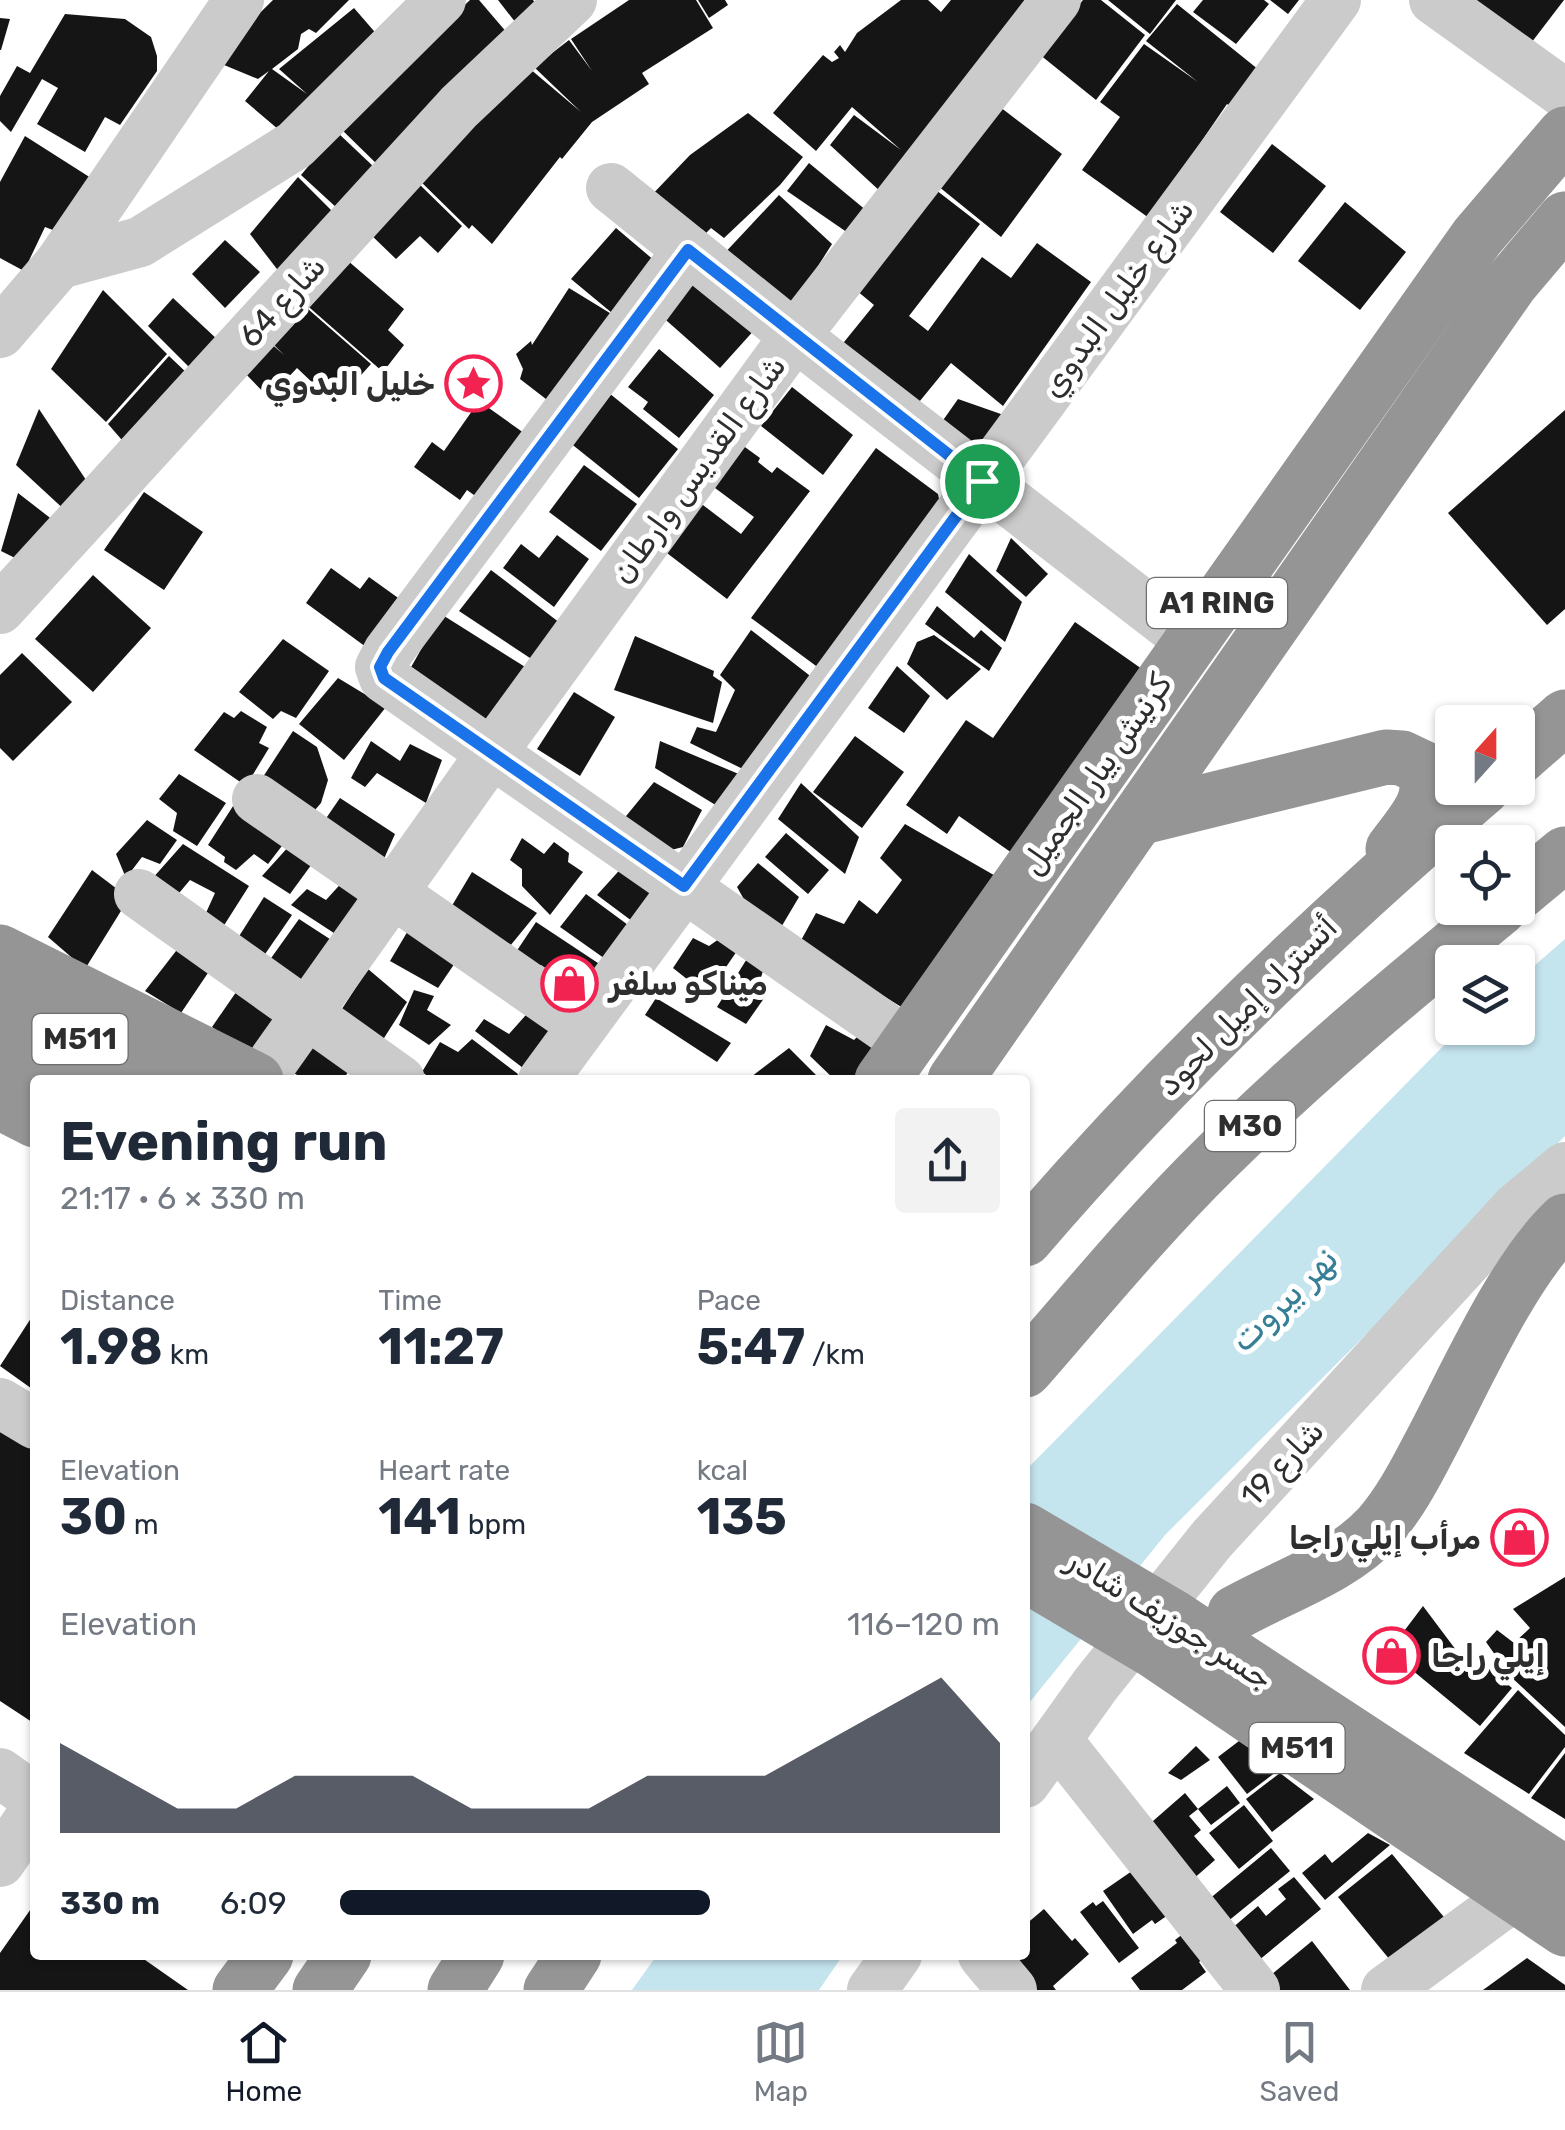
<!DOCTYPE html>
<meta charset="utf-8">
<style>
body{margin:0;font-family:Rubik,Cairo,sans-serif;background:#f2f2f3;color:#1f2937;height:100vh;display:flex;flex-direction:column;font-size:38px;white-space:nowrap}
*{box-sizing:border-box;margin:0}
p{font-size:32px;color:#747a83}
.icon{flex:none;width:55px;height:55px;fill:none;stroke:currentColor;stroke-width:2;stroke-linecap:round;stroke-linejoin:round}
.map{position:relative;flex:1;overflow:hidden}
.sheet{position:absolute;left:30px;top:1075px;width:1000px;height:885px;display:flex;flex-direction:column;background:#fff;border-radius:10px;box-shadow:0 2px 8px #0004}
.sheet>*{flex:none}
.needle{width:65px;rotate:21deg}
.fabs{position:absolute;left:1435px;top:705px;display:grid;gap:20px}
.fabs a{display:grid;place-items:center;width:100px;height:100px;border-radius:10px;background:#fff;box-shadow:0 2px 8px #0004;font-size:50px}
.pin{position:absolute;display:grid;place-items:center;width:85px;height:85px;color:#fff;margin:-42px;border:5px solid #fff;border-radius:50%;box-shadow:0 2px 10px #0007}
.round{display:grid;place-items:center;flex:none;width:105px;height:105px;border-radius:10px;background:#f2f2f3}
.headline{display:flex;align-items:center;justify-content:space-between;height:170px;padding:0 30px}
h1{font-size:55px;font-weight:700;line-height:75px}
.metrics{display:grid;grid-template-columns:repeat(3,1fr);gap:15px;height:170px;padding:10px 30px}
.metrics div{display:grid;align-content:center}
.metrics b{font-size:50px;font-weight:700}
.metrics small{font-size:28px;font-weight:400}
.metrics p{font-size:28px}
.chart{height:280px;padding:20px 30px}
.chart p{display:flex;justify-content:space-between}
.chart svg{width:100%;height:180px;margin-top:10px;fill:#111827;opacity:.7}
ul{padding:0 30px;list-style:none;font-size:32px}
li{display:grid;grid-template-columns:160px 120px 1fr;align-items:center;height:75px}
li i{height:25px;border-radius:12px;background:#111827}
.tab-bar{display:flex;justify-content:space-around;align-items:center;height:140px;border-top:2px solid #e0e1e3;background:#fff;font-size:28px;color:#747a83}
.tab-bar a{display:grid;justify-items:center;gap:5px}
.tab-bar .selected{color:#111827}
.map>svg:first-child{display:block}
</style>
<div class="map">
<svg width="1565" height="1990" viewBox="0 0 1565 1990">
<rect width="100%" height="100%" fill="#fff"/>
<g fill="#c4e4ee">
<path d="M1565 939V1136L1165 1535 1025 1708V1471L1461 1028H1518V980Z"/>
<path d="M657 1955H843L819 1990H632Z"/>
</g>
<g fill="#151515">
<path d="M273 0H349L316 33 309 29 301 34 298 49 272 69 307 94 279 69 354 8 380 38 285 135 245 101 269 71 258 79 212 60Z"/>
<path d="M470 0H479L508 34 385 172 337 125Z"/>
<path d="M498 0H533L543 13 519 27Z"/>
<path d="M629 0H696L713 28 642 73 649 84 592 122 562 159 560 157 492 244 472 225 469 229 415 176 529 68 581 112 534 67 569 40 592 71 571 39Z"/>
<path d="M698 0H725L728 5 709 18Z"/>
<path d="M901 0H928L941 12 951 0H1029L882 193 830 145 854 115 901 150 852 107 816 151 773 113 823 55 832 62 839 58 834 52 840 45 845 52 857 33Z"/>
<path d="M1083 0H1101L1145 35 1096 100 1039 54Z"/>
<path d="M1108 0H1176L1150 34Z"/>
<path d="M1203 0H1264L1269 4 1236 44 1193 12Z"/>
<path d="M1270 0H1299L1288 14Z"/>
<path d="M1459 0H1564L1525 51Z"/>
<path d="M1177 4 1259 70 1231 107 1227 104 1149 218 1082 170 1120 117 1100 102 1144 44 1198 82 1146 41Z"/>
<path d="M65 14 125 19 151 37 157 56V71L120 125 105 117 85 152 37 124 58 88 42 79 11 132 0 121V96L17 66 30 73Z"/>
<path d="M0 18 10 19 1 50H0Z"/>
<path d="M1000 107 1062 154 1001 237 938 186Z"/>
<path d="M748 113 803 157 780 185 724 238 711 228 696 243 647 200 690 155Z"/>
<path d="M337 132 375 168 338 209 301 175Z"/>
<path d="M25 136 91 178 58 232 45 227 24 271 0 258V182Z"/>
<path d="M1272 144 1326 186 1273 253 1220 212Z"/>
<path d="M809 163 873 216 851 235 787 191Z"/>
<path d="M298 177 335 214 280 273 250 234Z"/>
<path d="M417 182 462 226 438 253 420 236 396 259 369 233Z"/>
<path d="M936 190 980 224 909 316 928 331 982 257 1011 278 1037 243 1091 282 1003 406 951 363 915 407 840 347 874 305 856 290Z"/>
<path d="M779 195 832 244 785 318 721 257Z"/>
<path d="M1345 202 1406 252 1360 310 1298 261Z"/>
<path d="M616 228 662 267 555 406 520 379 523 369 516 354 531 341 532 345 569 288 618 318 571 279Z"/>
<path d="M225 240 260 272 225 308 192 274Z"/>
<path d="M347 260 404 309 388 330 404 345 383 372 302 301Z"/>
<path d="M695 271 757 327 720 368 658 313Z"/>
<path d="M103 290 167 354 106 422 51 369Z"/>
<path d="M173 298 219 341 193 371 148 326Z"/>
<path d="M300 302 371 364 335 404 297 368 269 398 241 369 267 340 284 355 268 339Z"/>
<path d="M659 349 714 395 679 438 643 409 648 402 628 387Z"/>
<path d="M169 356 190 376 128 447 108 424Z"/>
<path d="M792 387 853 435 823 475 761 426Z"/>
<path d="M609 393 678 449 639 498 569 442Z"/>
<path d="M958 399 1018 420 997 455 932 436Z"/>
<path d="M479 401 531 438 485 503 467 490 460 500 414 467 432 442 444 451Z"/>
<path d="M39 409 90 486 68 513 16 465Z"/>
<path d="M1565 410V609L1547 625 1448 513Z"/>
<path d="M738 442 760 458 758 462 772 473 777 467 810 491 727 599 663 550 699 502 741 534 754 517 707 482Z"/>
<path d="M876 448 938 494 944 523 831 677 751 618Z"/>
<path d="M584 465 637 504 601 551 549 512Z"/>
<path d="M144 492 203 532 164 590 104 550Z"/>
<path d="M18 493 58 524 25 563 1 551Z"/>
<path d="M557 535 589 559 554 607 503 568 521 544 539 558Z"/>
<path d="M1011 538 1048 574 1026 597 996 571Z"/>
<path d="M969 554 1022 602 1005 642 945 592Z"/>
<path d="M331 568 360 589 369 577 401 600 366 647 306 603Z"/>
<path d="M491 570 560 623 533 660 459 611Z"/>
<path d="M93 575 151 628 93 692 35 639Z"/>
<path d="M937 606 974 638 981 630 1002 648 989 671 925 624Z"/>
<path d="M441 614 530 670 500 718 480 724 410 669Z"/>
<path d="M1075 622 1142 669 1012 853 959 816 947 834 906 805 966 720 993 738Z"/>
<path d="M751 630 818 682 755 775 690 743 697 727 716 732 735 690 720 675Z"/>
<path d="M934 635 981 669 947 700 907 664 917 642Z"/>
<path d="M635 636 714 671 713 676 722 682 713 723 614 690Z"/>
<path d="M283 639 329 671 296 718 281 711 273 719 239 692Z"/>
<path d="M22 653 72 702 13 761 0 748V675Z"/>
<path d="M897 666 930 696 904 733 868 708Z"/>
<path d="M338 678 386 707 344 760 299 724Z"/>
<path d="M574 692 615 717 580 776 537 749Z"/>
<path d="M241 711 267 727 259 743 269 748 246 786 194 750 224 712 234 718Z"/>
<path d="M293 731 317 747 328 780 321 803 309 817 259 783Z"/>
<path d="M855 736 904 772 862 828 813 792Z"/>
<path d="M371 741 400 761 410 744 442 760 426 803 377 773 365 787 351 778Z"/>
<path d="M660 741 753 780 727 812 655 768Z"/>
<path d="M179 774 226 803 197 846 173 831 177 813 159 799Z"/>
<path d="M654 782 702 810 683 847 667 851 622 821Z"/>
<path d="M801 783 859 837 845 874 778 819Z"/>
<path d="M340 798 395 834 379 870 318 830Z"/>
<path d="M235 803 285 842 268 864 254 854 236 870 224 862 225 857 208 845Z"/>
<path d="M147 820 177 840 160 864 142 857 126 878 116 854Z"/>
<path d="M905 824 999 878 903 1008 799 944 816 913 844 924 859 900 877 914 902 880 880 858Z"/>
<path d="M786 833 829 870 808 894 765 857Z"/>
<path d="M522 838 544 854 554 842 569 853 568 862 583 872 550 915 522 886V869L510 860Z"/>
<path d="M183 844 249 886 216 938 200 926 215 893 190 880 169 905 143 889Z"/>
<path d="M290 845 317 857 290 894 262 876Z"/>
<path d="M626 863 648 876 652 906 636 924 597 895Z"/>
<path d="M758 863 799 897 780 929 750 910 737 887Z"/>
<path d="M92 870 129 898 85 969 48 937Z"/>
<path d="M472 872 537 913 510 946 450 909Z"/>
<path d="M346 878 369 894 337 935 291 905 307 889 326 900Z"/>
<path d="M586 894 643 936 618 968 560 927Z"/>
<path d="M264 897 292 915 261 960 236 941Z"/>
<path d="M299 919 336 943 296 990 264 968Z"/>
<path d="M536 922 610 971 582 1006 552 990 554 974 541 965 527 979 508 964Z"/>
<path d="M412 924 457 960 438 988 390 961Z"/>
<path d="M726 934 739 948 707 995 673 968 693 938 709 946Z"/>
<path d="M183 942 214 964 181 1013 145 991Z"/>
<path d="M753 949 767 958 758 987 767 994 746 1024 717 1007Z"/>
<path d="M368 969 407 1002 377 1049 336 1018Z"/>
<path d="M241 985 283 1011 252 1055 212 1027Z"/>
<path d="M414 990 434 996 427 1010 451 1025 429 1045 399 1025Z"/>
<path d="M656 998 731 1043 717 1062 645 1015Z"/>
<path d="M533 1007 554 1025 523 1068 475 1031 484 1019 509 1034Z"/>
<path d="M826 1025 854 1040 862 1032 878 1043 856 1080H835L810 1056Z"/>
<path d="M321 1037 355 1061 343 1080H306L290 1071Z"/>
<path d="M472 1039 518 1074 515 1080H433L422 1072 440 1042 458 1052Z"/>
<path d="M789 1048 818 1077 817 1080H747Z"/>
<path d="M35 1312V1391L0 1366Z"/>
<path d="M0 1427 35 1448V1724L0 1701Z"/>
<path d="M1565 1577V1727L1510 1676 1486 1642 1497 1630 1514 1643 1530 1628 1513 1609Z"/>
<path d="M1423 1606 1477 1678 1487 1667 1512 1688 1480 1726 1389 1651Z"/>
<path d="M1518 1690 1565 1735V1747L1529 1794 1464 1753Z"/>
<path d="M1239 1741 1280 1769 1247 1794 1218 1757Z"/>
<path d="M1196 1746 1210 1760 1181 1780 1168 1773Z"/>
<path d="M1565 1753V1819L1531 1798Z"/>
<path d="M1280 1773 1314 1799 1272 1832 1246 1799Z"/>
<path d="M1227 1786 1240 1803 1211 1825 1198 1809Z"/>
<path d="M1185 1793 1198 1809 1189 1816 1201 1830 1194 1836 1215 1860 1192 1880 1145 1828Z"/>
<path d="M1244 1805 1273 1841 1239 1869 1209 1833Z"/>
<path d="M1368 1833 1390 1845 1325 1900 1302 1873 1325 1854 1332 1863Z"/>
<path d="M1271 1848 1290 1871 1227 1922 1208 1900Z"/>
<path d="M1392 1854 1448 1922 1395 1966 1338 1897Z"/>
<path d="M1148 1860 1181 1906 1155 1924 1152 1920 1133 1934 1103 1891Z"/>
<path d="M1294 1877 1321 1909 1258 1961 1231 1929 1258 1906 1266 1916 1286 1899 1278 1889Z"/>
<path d="M1103 1901 1139 1948 1119 1963 1080 1912 1093 1902 1096 1906Z"/>
<path d="M35 1903V1955H138L188 1990H0V1953Z"/>
<path d="M1044 1909 1072 1941 1075 1938 1089 1954 1053 1986 1056 1990H1034L1004 1955H1025V1925Z"/>
<path d="M1192 1927 1211 1953 1199 1962 1206 1972 1182 1990H1140L1131 1978 1177 1943 1175 1940Z"/>
<path d="M1312 1941 1350 1990H1273L1265 1980Z"/>
<path d="M1527 1958 1565 1985V1990H1483Z"/>
</g>
<g fill="none" stroke-linecap="round" stroke-linejoin="round">
<g stroke="#cbcbcb" stroke-width="50">
<path d="M1434 0 1565 94"/>
<path d="M611 188 795 336 1190 641"/>
<path d="M688 250 388 652 380 667 384 678 908 1043"/>
<path d="M59 264 140 242 295 145 441 0"/>
<path d="M0 333 59 264 239 0"/>
<path d="M0 609 459 107 572 0"/>
<path d="M257 799 583 1025"/>
<path d="M139 894 400 1080"/>
<path d="M274 1060 493 751 795 336 1056 0"/>
<path d="M543 1080 1336 0"/>
<path d="M0 1403 35 1424"/>
<path d="M1057 1740 1255 1990"/>
<path d="M0 1773 35 1798"/>
<path d="M1025 1783 1096 1684 1212 1539 1516 1208 1565 1167"/>
<path d="M0 1862 35 1811"/>
<path d="M983 1955 1012 1990"/>
<path d="M872 1990 897 1955"/>
<path d="M1386 1990 1503 1904"/>
</g>
<g stroke="#959595" stroke-width="55">
<path d="M1518 758 1565 717"/>
<path d="M1138 818 1386 757 1402 758 1423 768C1438 799 1410 825 1393 849"/>
<path d="M1518 893 1565 854"/>
<path d="M0 952 256 1080"/>
<path d="M0 999 161 1080"/>
<path d="M0 1048 64 1080"/>
<path d="M882 1080 1477 237 1565 134"/>
<path d="M955 1080 1511 283 1565 219"/>
<path d="M0 1102 35 1120"/>
<path d="M1025 1239C1165 1076 1321 927 1483 788"/>
<path d="M1025 1370C1087 1299 1147 1226 1214 1160 1304 1070 1402 989 1500 908"/>
<path d="M1235 1613C1283 1586 1341 1568 1379 1527 1399 1504 1414 1476 1428 1449 1464 1382 1511 1272 1565 1221"/>
<path d="M240 1990 266 1955"/>
<path d="M320 1990 344 1955"/>
<path d="M455 1990 477 1955"/>
<path d="M551 1990 574 1955"/>
</g>
<g stroke="#959595" stroke-width="55">
<path d="M1025 1530 1173 1617 1565 1874"/>
<path d="M1025 1574 1153 1650 1565 1929"/>
</g>
</g>
<g fill="none" stroke-linecap="round" stroke-linejoin="round">
<defs>
<path id="route" d="M688 250 982 481 684 886 384 678 380 667 388 652Z"/>
</defs>
<use href="#route" stroke="#fff" stroke-width="20"/>
<use href="#route" stroke="#1a73e8" stroke-width="12"/>
</g>
<defs>
<symbol id="sight-ring" viewBox="-11 -11 22 22"><circle r="9.5" fill="#fff" stroke="#f22251" stroke-width="1.5"/><path d="M0-6L1.8-2.2L6-1.7L2.9 1.2L3.7 5.4L0 3.3L-3.7 5.4L-2.9 1.2L-6-1.7L-1.8-2.2Z" fill="#f22251"/></symbol>
<symbol id="shop-ring" viewBox="-11 -11 22 22"><circle r="9.5" fill="#fff" stroke="#f22251" stroke-width="1.5"/><path d="M-5-2.5h2.3a2.7 3.5 0 0 1 5.4 0H5L5.5 6h-11ZM-1.5-2.5h3a1.5 2.3 0 0 0-3 0Z" fill="#f22251"/></symbol>
</defs>
<g fill-rule="evenodd">
<use href="#sight-ring" x="442" y="352" width="63" height="63"/>
<use href="#shop-ring" x="538" y="952" width="63" height="63"/>
<use href="#shop-ring" x="1488" y="1506" width="63" height="63"/>
<use href="#shop-ring" x="1360" y="1624" width="63" height="63"/>
</g>
<g text-anchor="middle" stroke-width="10" stroke-linejoin="round" paint-order="stroke">
<g fill="#fff" stroke="#6d6d6d" stroke-width="2.5">
<rect x="1147" y="578" width="140" height="50" rx="8"/>
<rect x="32.5" y="1014" width="95" height="50" rx="8"/>
<rect x="1205" y="1101" width="90" height="50" rx="8"/>
<rect x="1249.5" y="1723" width="95" height="50" rx="8"/>
</g>
<g font-size="30" font-weight="bold" fill="#2e2e2e">
<text x="1217" y="613">A1 RING</text>
<text x="80" y="1049">M511</text>
<text x="1250" y="1136">M30</text>
<text x="1297" y="1758">M511</text>
</g>
<g font-size="32" fill="#2e2e2e" stroke="#fff">
<text transform="translate(1117 298) rotate(-54)" y="11">شارع خليل البدوي</text>
<text transform="translate(282 301) rotate(-48)" y="11">شارع 64</text>
<text transform="translate(698 469) rotate(-54)" y="11">شارع القديس وارطان</text>
<text transform="translate(1096 774) rotate(-55)" y="11">كرنيش بيار الجميل</text>
<text transform="translate(1247 1006) rotate(-45)" y="11">أتستراد إميل لحود</text>
<text transform="translate(1282 1463) rotate(-47)" y="11">شارع 19</text>
<text transform="translate(1170 1619) rotate(32)" y="11">جسر جوزيف شادر</text>
</g>
<g font-size="32" font-weight="bold" fill="#2e2e2e" stroke="#fff" text-anchor="end">
<text x="435" y="395">خليل البدوي</text>
<text x="609" y="995" text-anchor="start">ميناكو سلفر</text>
<text x="1481" y="1549">مرأب إيلي راجا</text>
<text x="1431" y="1667" text-anchor="start">إيلي راجا</text>
</g>
<g font-size="35" font-style="italic" fill="#367f96" stroke="#fff">
<text transform="translate(1284 1299) rotate(-44)" y="12">نهر بيروت</text>
</g>
</g>
</svg>
<div class="fabs">
<a><svg class="needle" viewBox="-14 -14 28 28"><path d="M0-13l5 13h-10z" fill="#e53935"/><path d="M0 13l5-13h-10z" fill="#747a83"/></svg></a>
<a><svg class="icon" aria-label="locate" viewBox="0 0 24 24"><circle cx="12" cy="12" r="6"/><path d="M12 2v4M12 18v4M2 12h4M18 12h4"/></svg></a>
<a><svg class="icon" aria-label="layers" viewBox="0 0 24 24"><path d="M12 4l9 5-9 5-9-5zM3 14l9 5 9-5"/></svg></a>
</div>
<div class="pin" style="left:982px;top:481px;background:#1e9e55"><svg class="icon" aria-label="arrive" viewBox="0 0 24 24"><path d="M6 21V4h12l-3 4 3 4H6"/></svg></div>
<section class="sheet">
<div class="headline"><div><h1>Evening run</h1><p>21:17 · 6 × 330 m</p></div><a class="round"><svg class="icon" aria-label="share" viewBox="0 0 24 24"><path d="M12 15V3M7 8l5-5 5 5M5 13v7h14v-7"/></svg></a></div>
<div class="metrics">
<div><p>Distance</p><b>1.98<small> km</small></b></div>
<div><p>Time</p><b>11:27</b></div>
<div><p>Pace</p><b>5:47<small> /km</small></b></div>
</div>
<div class="metrics">
<div><p>Elevation</p><b>30<small> m</small></b></div>
<div><p>Heart rate</p><b>141<small> bpm</small></b></div>
<div><p>kcal</p><b>135</b></div>
</div>
<div class="chart"><p><span>Elevation</span>116–120 m</p>
<svg viewBox="0 0 160 44" preserveAspectRatio="none"><path d="M0 44V22L10 30L20 38L30 38L40 30L50 30L60 30L70 38L80 38L90 38L100 30L110 30L120 30L130 22L140 14L150 6L160 22V44z"/></svg>
</div>
<ul>
<li><b>330 m</b>6:09<i style="width:56%"></i></li>
</ul>
</section>
</div>
<nav class="tab-bar">
<a class="selected"><svg class="icon" aria-label="home" viewBox="0 0 24 24"><path d="M3 11l9-7 9 7M6 9v11h12V9"/></svg>Home</a>
<a><svg class="icon" aria-label="map" viewBox="0 0 24 24"><path d="M3 6l6-2 6 2 6-2v14l-6 2-6-2-6 2zM9 4v14M15 6v14"/></svg>Map</a>
<a><svg class="icon" aria-label="saved" viewBox="0 0 24 24"><path d="M7 4h10v16l-5-4-5 4z"/></svg>Saved</a>
</nav>
